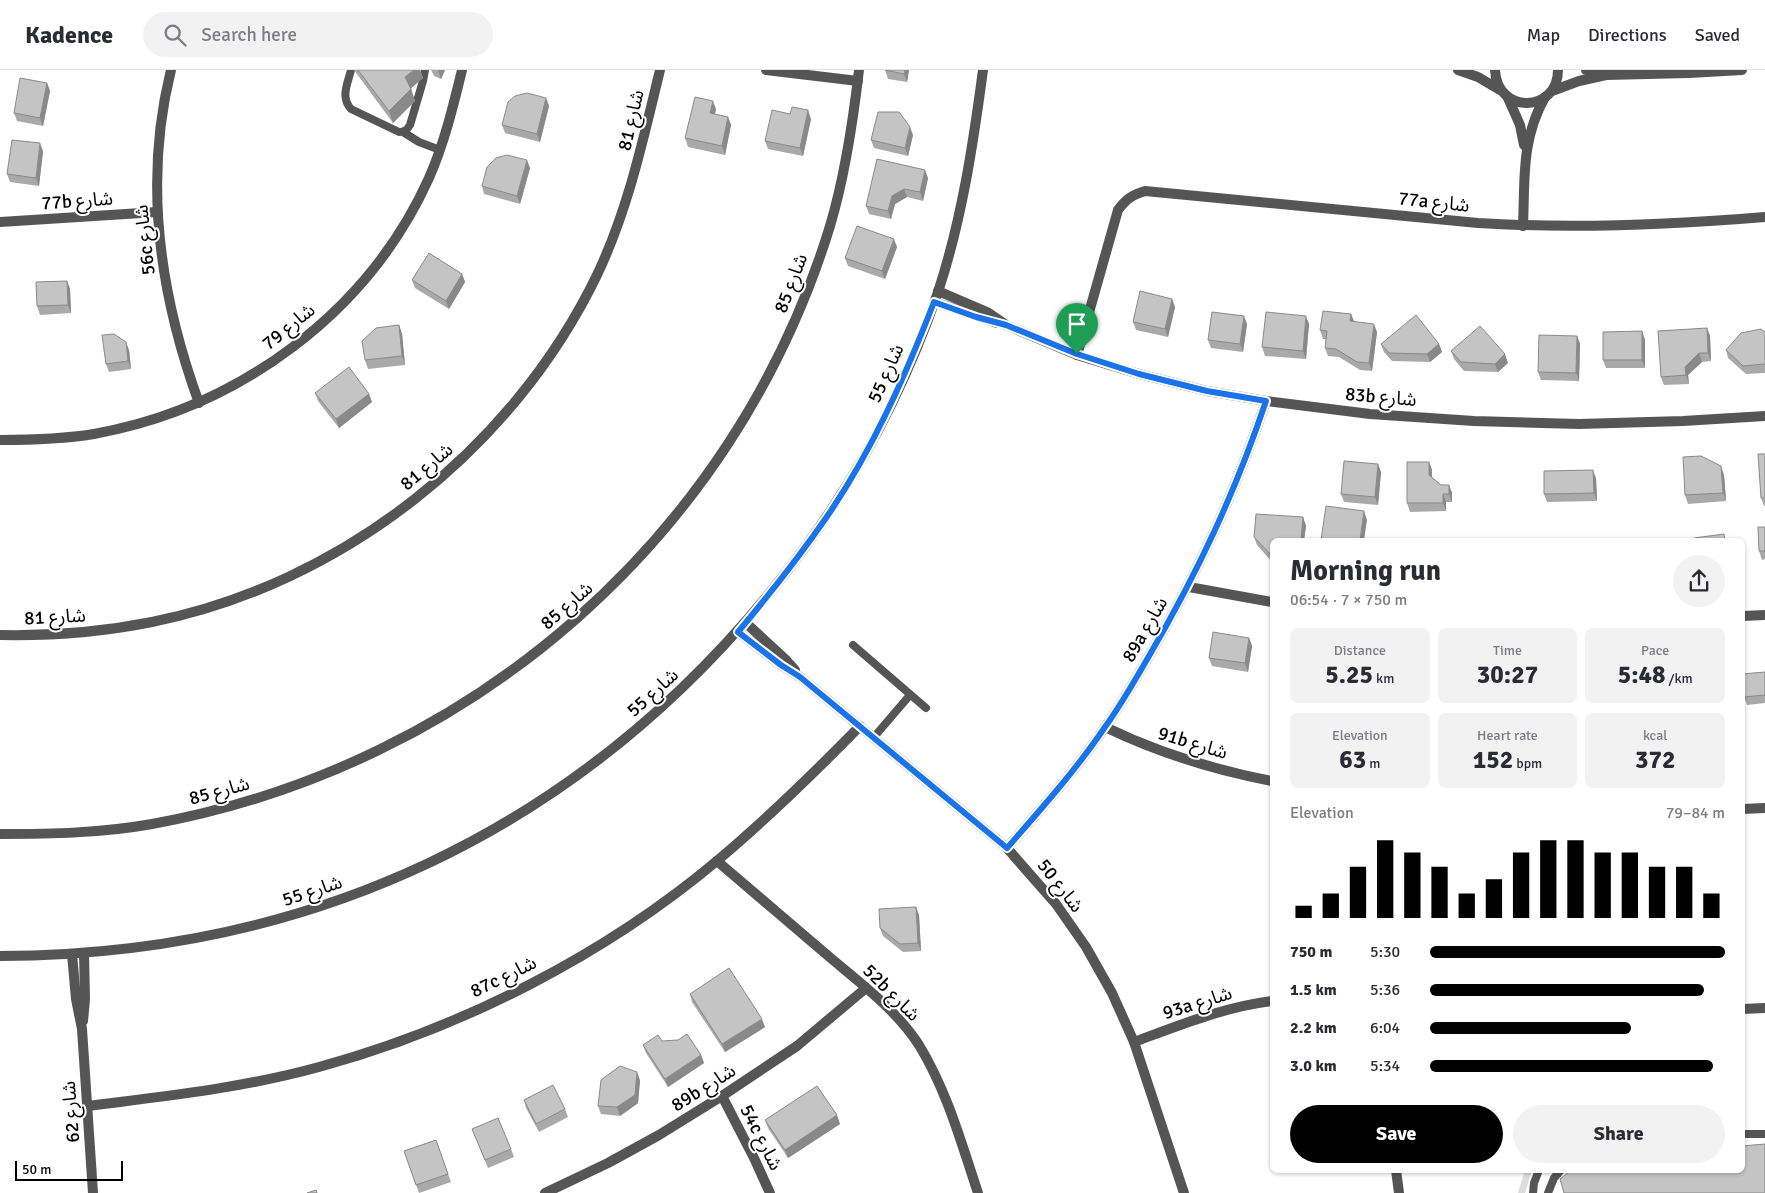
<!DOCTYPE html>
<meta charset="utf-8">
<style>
body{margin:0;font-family:Signika,"Noto Sans Arabic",sans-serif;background:#f2f2f3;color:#2b2b33;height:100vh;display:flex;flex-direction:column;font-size:19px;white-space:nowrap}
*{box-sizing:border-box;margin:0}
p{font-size:16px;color:#7c7c81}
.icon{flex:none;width:28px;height:28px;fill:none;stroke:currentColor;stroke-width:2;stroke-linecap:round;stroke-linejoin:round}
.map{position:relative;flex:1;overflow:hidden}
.details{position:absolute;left:1270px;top:468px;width:475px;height:635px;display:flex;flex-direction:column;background:#fff;border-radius:8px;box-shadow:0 1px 4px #0004}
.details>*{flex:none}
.scale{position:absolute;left:15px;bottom:12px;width:108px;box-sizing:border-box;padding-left:5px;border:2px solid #000;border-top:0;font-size:14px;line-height:18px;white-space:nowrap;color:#000;-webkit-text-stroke:4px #fff;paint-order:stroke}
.pin{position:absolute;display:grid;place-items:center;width:42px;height:42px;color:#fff;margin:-51px -21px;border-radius:50% 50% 50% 0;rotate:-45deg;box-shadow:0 0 5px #0007}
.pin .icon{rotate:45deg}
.round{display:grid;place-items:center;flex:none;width:52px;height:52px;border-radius:26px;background:#f2f2f3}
.summary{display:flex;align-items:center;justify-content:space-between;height:85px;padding:0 20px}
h1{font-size:28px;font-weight:700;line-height:38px}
.metrics{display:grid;grid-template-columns:repeat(3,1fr);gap:8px;height:85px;padding:5px 20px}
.metrics div{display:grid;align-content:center;border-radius:8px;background:#f2f2f3;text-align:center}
.metrics b{font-size:25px;font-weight:700}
.metrics small{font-size:14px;font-weight:400}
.metrics p{font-size:14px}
.chart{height:140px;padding:10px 20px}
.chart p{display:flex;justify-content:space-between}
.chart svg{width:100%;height:90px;margin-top:5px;stroke:#000;stroke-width:6}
.cta{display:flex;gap:10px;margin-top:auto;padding:10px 20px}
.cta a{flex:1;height:58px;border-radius:30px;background:#000;color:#fff;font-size:20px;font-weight:700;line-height:58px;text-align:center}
.cta a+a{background:#f2f2f3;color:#2b2b33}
ul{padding:0 20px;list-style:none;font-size:16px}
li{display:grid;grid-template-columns:80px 60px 1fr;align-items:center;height:38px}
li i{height:12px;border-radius:6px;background:#000}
header{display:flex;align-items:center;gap:30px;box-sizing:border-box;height:70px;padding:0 25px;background:#fff;border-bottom:1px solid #e1e1e2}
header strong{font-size:24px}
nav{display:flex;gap:28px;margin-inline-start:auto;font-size:18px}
.search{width:350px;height:45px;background:#f2f2f3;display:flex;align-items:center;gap:12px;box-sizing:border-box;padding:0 18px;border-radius:28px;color:#7c7c81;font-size:19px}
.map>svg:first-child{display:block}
</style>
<header>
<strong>Kadence</strong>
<div class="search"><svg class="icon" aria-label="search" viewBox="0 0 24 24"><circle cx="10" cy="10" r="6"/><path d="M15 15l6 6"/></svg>Search here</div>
<nav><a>Map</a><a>Directions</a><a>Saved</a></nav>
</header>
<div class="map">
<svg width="1765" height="1123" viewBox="0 0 1765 1123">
<rect width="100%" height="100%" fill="#fff"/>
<path fill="#dcdcdc" d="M1525 1100H1532L1525 1123H1518Z"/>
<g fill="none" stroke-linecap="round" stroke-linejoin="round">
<g stroke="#555" stroke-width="8">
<path d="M351 0C348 13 340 27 351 39L399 62C405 62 407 60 410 55L423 11 425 0"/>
<path d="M403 62 419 72 440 80"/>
<path d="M853 575 926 638"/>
<path d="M874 667 910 625"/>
<path d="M1742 1064H1765"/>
<path d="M1533 1123 1534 1113 1539 1100"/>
<path d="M1548 1123 1554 1108 1561 1100"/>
</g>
<g stroke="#555" stroke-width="10">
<path d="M171 0C143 112 160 226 199 333"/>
<path d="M766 0 858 11"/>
<path d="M1508 28 1520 55 1524 75"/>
<path d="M0 152 157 142"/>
<path d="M1523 156C1525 109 1521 70 1545 27"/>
<path d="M938 221 987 242 1006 255 1077 285 1139 304 1207 321 1266 331 1370 344 1474 351 1579 354 1683 351 1765 346"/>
<path d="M934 232 997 253"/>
<path d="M1077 285 1118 140C1126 129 1132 125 1145 121L1478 153C1574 159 1670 155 1765 147"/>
<path d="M0 370C31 370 63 369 94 364 239 338 368 243 429 108 444 74 453 37 462 0"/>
<path d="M1189 517 1272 532"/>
<path d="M1742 546 1765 545"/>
<path d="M746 553 786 590 795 600"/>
<path d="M738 562 781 595 800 607 1007 778 1056 834 1086 877 1112 923 1134 972 1184 1123"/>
<path d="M0 565C51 566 102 562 152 552 342 514 513 379 597 205 628 140 643 70 660 0"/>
<path d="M1105 657C1159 683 1214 700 1272 711"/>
<path d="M1742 739 1765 738"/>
<path d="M0 764C51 764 102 763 152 754 471 696 735 467 830 156 845 106 853 52 859 0"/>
<path d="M1007 778C1041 739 1076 700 1105 657 1121 635 1135 610 1149 586 1198 502 1235 423 1266 331"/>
<path d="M717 791C756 824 794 857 833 890 863 915 897 941 919 975 947 1021 961 1072 978 1123"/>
<path d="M72 884 76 929 82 959 93 1123"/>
<path d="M1742 939 1765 938"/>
<path d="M83 951 85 929 84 883"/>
<path d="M1134 972C1180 955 1224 937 1272 931"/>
<path d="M722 1026 754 1088 770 1123"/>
<path d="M88 1036C165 1026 243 1018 319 997 462 958 605 885 718 790 768 748 815 702 860 656"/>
<path d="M1396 1100 1399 1123"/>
<path d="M545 1123 608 1093 659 1065 722 1026 797 976 866 918"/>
</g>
<g stroke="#555" stroke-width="10">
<path d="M1458 0 1478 7 1500 20"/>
<path d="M1495 0C1497 45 1558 43 1558 0"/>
<path d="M1586 0 1603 4"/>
<path d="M1552 21 1579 11 1606 5 1689 3 1742 0"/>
<path d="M0 886C310 885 576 761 772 520 844 432 901 330 938 222 962 149 973 75 983 0"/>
</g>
</g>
<g fill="#a9a9a9">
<path d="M354 0H420L423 8 411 18 415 31 393 53Z"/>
<path d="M431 0H445L441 9 434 6Z"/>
<path d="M885 0H909L907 12 888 9Z"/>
<path d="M47 13 50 21 43 56 17 51 14 43Z"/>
<path d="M546 28 549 36 540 72 505 63 502 55Z"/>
<path d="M716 39 715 44 728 47 731 55 725 85 688 77 685 68Z"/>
<path d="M790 44 811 49 803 86 768 79 765 71Z"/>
<path d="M913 65 908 86 874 78 871 70Z"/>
<path d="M43 81 39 116 10 112 7 104Z"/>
<path d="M530 98 520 134 484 124 482 116Z"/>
<path d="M928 108 923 131 907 127 895 134 891 149 869 144 866 136Z"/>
<path d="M897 177 885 209 848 196 845 188Z"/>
<path d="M462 204 465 212 449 239 415 218 412 210Z"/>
<path d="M67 211 70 219 71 243 40 245 37 236Z"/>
<path d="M1172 229 1175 237 1168 267 1136 260 1133 252Z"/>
<path d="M1351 244 1354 251 1377 262 1372 301 1360 300 1339 287 1328 286 1325 278 1326 269H1323L1320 260Z"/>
<path d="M1247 254 1243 282 1211 278 1208 270Z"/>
<path d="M1309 254 1306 289 1265 286 1262 277Z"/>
<path d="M399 255 402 264 405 295 368 299 365 290Z"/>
<path d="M1707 258 1710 266 1711 291 1702 292 1688 305 1689 314 1664 315 1661 307Z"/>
<path d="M1642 261 1645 270V298H1606L1603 290Z"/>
<path d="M1765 262V303L1746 304 1728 288 1726 280Z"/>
<path d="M1577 266 1580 274 1579 311 1541 310 1538 302Z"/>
<path d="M1381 274H1439L1442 282 1430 292 1392 291 1384 282Z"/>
<path d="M129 280 131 299 109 302 106 294Z"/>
<path d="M1451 281 1508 293 1498 302 1464 301 1454 289Z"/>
<path d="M315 323 369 324 372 332 339 358 318 331Z"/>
<path d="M1765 384V436H1764L1761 428Z"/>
<path d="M1429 392 1432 400V407L1441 415H1449L1452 423V432H1446V441L1410 442 1407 433Z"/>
<path d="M1381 402 1378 435 1344 432 1341 424Z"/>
<path d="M1724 405 1726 431 1688 434 1685 425Z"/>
<path d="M1596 408 1597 431 1547 432 1544 424Z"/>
<path d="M1303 447 1306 456 1304 470H1272V492L1257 475 1254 467Z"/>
<path d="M1765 457V489L1762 490 1759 481Z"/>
<path d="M1249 568 1252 576 1248 602 1212 596 1209 588Z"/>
<path d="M1765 602V633L1747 635 1744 627Z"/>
<path d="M916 837 919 845 921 881 903 882 883 866 880 858Z"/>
<path d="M690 924 765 957 725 982 692 932Z"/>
<path d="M643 975 701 985 704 993 668 1017 646 983Z"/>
<path d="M640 1010 638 1033 620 1046 601 1044 598 1036Z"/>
<path d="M524 1030 565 1039 568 1047 539 1062 526 1038Z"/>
<path d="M765 1050 840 1054 788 1088 768 1058Z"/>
<path d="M472 1059 511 1079 514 1087 488 1098Z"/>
<path d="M436 1070 451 1112 419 1123 404 1081Z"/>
</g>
<g fill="#898989">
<path d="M414 0H420L423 8 409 20 405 7Z"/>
<path d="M438 0H445L441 9Z"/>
<path d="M905 0H909L907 12 904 4Z"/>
<path d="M47 13 50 21 43 56 40 48Z"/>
<path d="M411 19 415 31 393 53 389 41Z"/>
<path d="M546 28 549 36 540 72 537 64Z"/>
<path d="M713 31 716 39 713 51 710 43Z"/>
<path d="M808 40 811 49 803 86 800 78Z"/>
<path d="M728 47 731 55 725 85 722 76Z"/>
<path d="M910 57 913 65 908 86 905 78Z"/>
<path d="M40 73 43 81 39 116 36 108Z"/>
<path d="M527 90 530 98 520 134 517 126Z"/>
<path d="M925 100 928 108 923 131 920 122Z"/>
<path d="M904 119 907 127 895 134 891 149 888 141 892 126Z"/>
<path d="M894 169 897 177 885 209 882 201Z"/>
<path d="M462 204 465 212 449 239 446 231Z"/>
<path d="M67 211 70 219 71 243 68 235Z"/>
<path d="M1172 229 1175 237 1168 267 1165 259Z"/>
<path d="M1351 244 1354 252 1350 251Z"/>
<path d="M1244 246 1247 254 1243 282 1240 274Z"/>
<path d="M1306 246 1309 254 1306 289 1303 281Z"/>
<path d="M1374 254 1377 262 1372 301 1369 293Z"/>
<path d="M399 255 402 264 405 295 402 286Z"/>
<path d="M1707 258 1710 266 1711 291 1708 283Z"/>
<path d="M1642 261 1645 270V298L1642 290Z"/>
<path d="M1577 266 1580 274 1579 311 1576 303Z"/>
<path d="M126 272 129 280 131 299 128 291Z"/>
<path d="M1439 274 1442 282 1430 292 1427 284Z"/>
<path d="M1699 283 1702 292 1688 305 1689 314 1686 305 1685 297Z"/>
<path d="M1505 284 1508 293 1498 302 1495 294Z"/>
<path d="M369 324 372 332 339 358 336 349Z"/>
<path d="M1429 392 1432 400V413L1429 405Z"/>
<path d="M1378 394 1381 402 1378 435 1375 427Z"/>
<path d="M1721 396 1724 405 1726 431 1723 423Z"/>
<path d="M1593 400 1596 408 1597 431 1594 423Z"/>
<path d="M1449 415 1452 423V432L1449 424Z"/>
<path d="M1443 424 1446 432V441L1443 433Z"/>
<path d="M1364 441 1367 450 1364 470H1360Z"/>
<path d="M1303 447 1306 456 1304 470H1301Z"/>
<path d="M1249 568 1252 576 1248 602 1245 593Z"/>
<path d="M916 837 919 845 921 881 918 873Z"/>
<path d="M762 949 765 957 725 982 722 974Z"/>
<path d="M701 985 704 993 668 1017 665 1009Z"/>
<path d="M637 1002 640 1010 638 1033 620 1046 617 1037Z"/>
<path d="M837 1045 840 1054 788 1088 785 1080Z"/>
</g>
<g fill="#c4c4c4" stroke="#898989">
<path d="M358 0H414L405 7 411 19 389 41Z"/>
<path d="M885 0H905L904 4Z"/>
<path d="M20 8 47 13 40 48 14 43Z"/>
<path d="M527 23 546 28 537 64 502 55 508 32 515 26Z"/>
<path d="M695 27 713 31 710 43 728 47 722 76 685 68Z"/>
<path d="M792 37 808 40 800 78 765 71 772 40 790 44Z"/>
<path d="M878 42H899L910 57 905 78 871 70Z"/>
<path d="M12 70 40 73 36 108 7 104Z"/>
<path d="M507 85 527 90 517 126 482 116 487 97 496 88Z"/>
<path d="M877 89 925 100 920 122 904 119 892 126 888 141 866 136Z"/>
<path d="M857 156 894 169 882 201 845 188Z"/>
<path d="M429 183 462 204 446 231 412 210Z"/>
<path d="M67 211 68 235 37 236 36 212Z"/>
<path d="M1140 221 1172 229 1165 259 1133 252Z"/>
<path d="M1323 241 1351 244 1350 251 1374 254 1369 293 1357 292 1336 279 1325 278 1327 261 1320 260Z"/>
<path d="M1212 242 1244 246 1240 274 1208 270Z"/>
<path d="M1266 242 1306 246 1303 281 1262 277Z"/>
<path d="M1416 245 1439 274 1427 284 1389 283 1381 274Z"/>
<path d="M399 255 402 286 365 290 362 271 376 258Z"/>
<path d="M1480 256 1505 284 1495 294 1461 292 1451 281Z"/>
<path d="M1707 258 1708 283H1699L1685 297 1686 305 1661 307 1658 261Z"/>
<path d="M1761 259 1765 262V294L1743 296 1726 280 1741 263Z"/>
<path d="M1642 261V290H1603V262Z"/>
<path d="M114 264 126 272 128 291 106 294 102 265Z"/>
<path d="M1539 265 1577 266 1576 303 1538 302Z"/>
<path d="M349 297 369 324 336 349 315 323Z"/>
<path d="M1758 384H1765V428H1761Z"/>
<path d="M1701 386 1721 396 1723 423 1685 425 1683 387Z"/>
<path d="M1344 391 1378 394 1375 427 1341 424Z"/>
<path d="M1407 392H1429V405L1441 415H1449V424H1443V433H1407Z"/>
<path d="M1593 400 1594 423 1544 424V401Z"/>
<path d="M1326 436 1364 441 1360 470H1321Z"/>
<path d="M1256 444 1303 447 1301 470H1272V486L1254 467Z"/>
<path d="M1758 457H1765V481H1759Z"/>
<path d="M1724 464 1725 470H1694V468Z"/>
<path d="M1213 562 1249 568 1245 593 1209 588Z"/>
<path d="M1765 602V625L1744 627 1742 604Z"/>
<path d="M916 837 918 873 900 874 880 858 879 839Z"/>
<path d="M729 898 762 949 722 974 690 924Z"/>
<path d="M687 964 701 985 665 1009 643 975 658 965 662 971 678 970Z"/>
<path d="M620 996 637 1002 635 1025 617 1037 598 1036 601 1010Z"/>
<path d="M553 1015 565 1039 536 1054 524 1030Z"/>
<path d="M817 1016 837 1045 785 1080 765 1050Z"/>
<path d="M498 1048 511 1079 485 1090 472 1059Z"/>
<path d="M436 1070 448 1104 416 1115 404 1081Z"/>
<path d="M1765 1074V1123H1564L1560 1109 1571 1100H1742V1076Z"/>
<path d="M316 1120 317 1123H307Z"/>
</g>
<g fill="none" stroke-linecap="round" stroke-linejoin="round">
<defs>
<path id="route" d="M934 232 976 247 1006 255 1077 284 1139 304 1207 321 1266 331C1235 423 1198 502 1149 586 1135 610 1121 635 1105 657 1076 700 1041 739 1007 778L800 607 781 595 738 562C769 525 799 487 826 448 872 381 905 307 934 232Z"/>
</defs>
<use href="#route" stroke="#fff" stroke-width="10"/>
<use href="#route" stroke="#1a73e8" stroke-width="6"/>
</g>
<g text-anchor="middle" stroke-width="4" stroke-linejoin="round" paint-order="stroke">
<g font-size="19" fill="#000" stroke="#fff">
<text transform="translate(630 50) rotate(-77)" y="7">شارع 81</text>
<text transform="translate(77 130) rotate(-4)" y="7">77b شارع</text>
<text transform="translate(1434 131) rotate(6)" y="7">77a شارع</text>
<text transform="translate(144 170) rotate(-96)" y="7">56c شارع</text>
<text transform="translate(790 213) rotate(-69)" y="7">شارع 85</text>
<text transform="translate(288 256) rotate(-39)" y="7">شارع 79</text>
<text transform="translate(885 303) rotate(-66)" y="7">شارع 55</text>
<text transform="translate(1381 326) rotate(5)" y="7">83b شارع</text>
<text transform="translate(426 396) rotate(-40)" y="7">شارع 81</text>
<text transform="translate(566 535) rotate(-41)" y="7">شارع 85</text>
<text transform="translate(55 546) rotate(-3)" y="7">شارع 81</text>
<text transform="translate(1144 559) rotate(-60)" y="7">89a شارع</text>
<text transform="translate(652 622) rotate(-42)" y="7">شارع 55</text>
<text transform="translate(1193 672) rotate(17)" y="7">91b شارع</text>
<text transform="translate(219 720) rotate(-15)" y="7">شارع 85</text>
<text transform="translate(1061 815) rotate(52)" y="7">شارع 50</text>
<text transform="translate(312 820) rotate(-18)" y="7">شارع 55</text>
<text transform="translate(503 906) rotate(-26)" y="7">87c شارع</text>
<text transform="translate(892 922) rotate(45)" y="7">52b شارع</text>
<text transform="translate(1197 932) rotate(-17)" y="7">93a شارع</text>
<text transform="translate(703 1017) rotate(-32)" y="7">89b شارع</text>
<text transform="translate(70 1042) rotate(-94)" y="7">شارع 62</text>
<text transform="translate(762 1067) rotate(63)" y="7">54c شارع</text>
</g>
</g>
</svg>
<div class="scale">50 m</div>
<div class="pin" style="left:1077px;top:284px;background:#1e9e55"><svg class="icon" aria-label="arrive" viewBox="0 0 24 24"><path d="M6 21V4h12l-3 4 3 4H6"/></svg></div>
<section class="details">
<div class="summary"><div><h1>Morning run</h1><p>06:54 · 7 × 750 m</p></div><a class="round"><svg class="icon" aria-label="share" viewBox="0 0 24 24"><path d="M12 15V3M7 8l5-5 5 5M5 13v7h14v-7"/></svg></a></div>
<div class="metrics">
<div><p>Distance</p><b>5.25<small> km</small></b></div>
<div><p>Time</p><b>30:27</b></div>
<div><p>Pace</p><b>5:48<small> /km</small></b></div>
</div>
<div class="metrics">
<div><p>Elevation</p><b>63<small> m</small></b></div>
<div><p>Heart rate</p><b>152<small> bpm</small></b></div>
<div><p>kcal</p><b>372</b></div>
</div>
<div class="chart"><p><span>Elevation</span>79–84 m</p>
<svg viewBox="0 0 160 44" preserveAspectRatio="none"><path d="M5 44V38M15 44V32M25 44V19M35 44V6M45 44V12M55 44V19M65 44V32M75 44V25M85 44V12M95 44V6M105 44V6M115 44V12M125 44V12M135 44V19M145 44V19M155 44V32"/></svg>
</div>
<ul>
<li><b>750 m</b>5:30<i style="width:100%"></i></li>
<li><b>1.5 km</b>5:36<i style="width:93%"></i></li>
<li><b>2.2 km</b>6:04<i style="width:68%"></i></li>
<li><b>3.0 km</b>5:34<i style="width:96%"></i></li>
</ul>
<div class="cta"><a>Save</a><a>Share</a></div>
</section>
</div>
